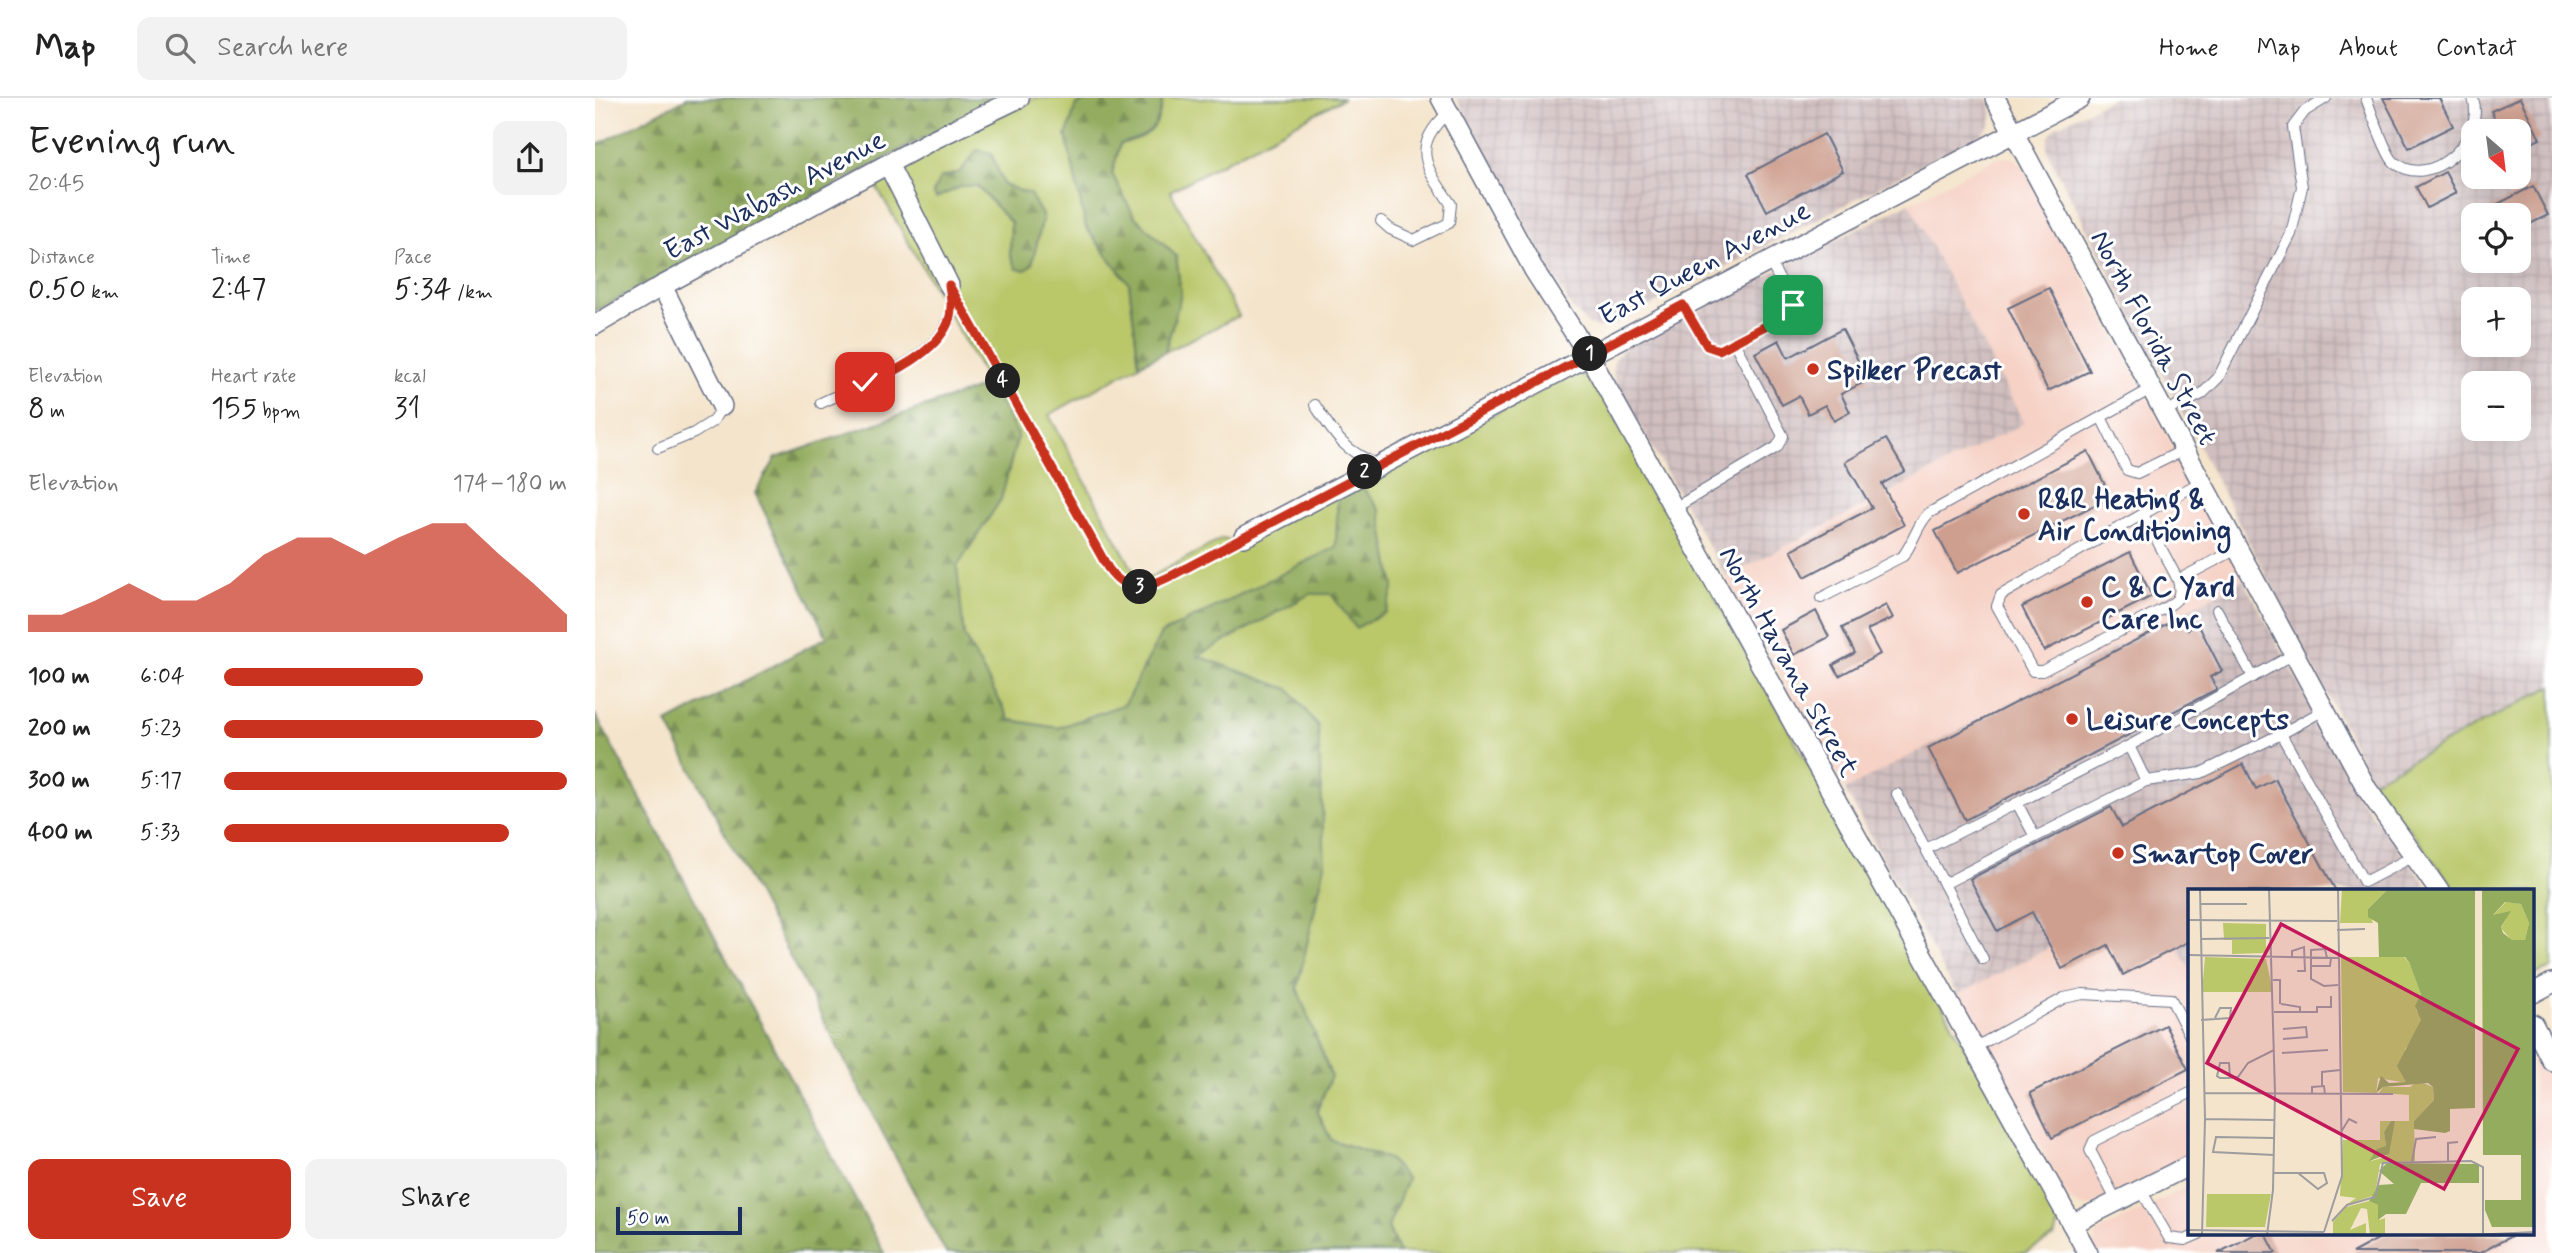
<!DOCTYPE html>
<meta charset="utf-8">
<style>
body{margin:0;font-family:Mynerve,sans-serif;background:#f2f2f2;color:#222;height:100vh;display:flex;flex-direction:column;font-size:26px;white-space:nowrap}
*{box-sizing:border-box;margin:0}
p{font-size:23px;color:#767676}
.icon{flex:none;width:38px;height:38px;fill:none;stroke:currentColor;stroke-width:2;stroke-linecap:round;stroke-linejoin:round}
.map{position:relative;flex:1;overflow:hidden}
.panel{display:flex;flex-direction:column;background:#fff;width:595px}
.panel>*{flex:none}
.needle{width:46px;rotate:152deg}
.fabs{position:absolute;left:1866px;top:21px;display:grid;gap:14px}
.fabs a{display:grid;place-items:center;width:70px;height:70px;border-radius:14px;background:#fff;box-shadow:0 7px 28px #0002;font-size:35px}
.scale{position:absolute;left:21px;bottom:18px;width:126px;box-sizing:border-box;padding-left:7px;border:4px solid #1b2f5e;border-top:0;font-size:19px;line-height:24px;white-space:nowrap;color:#1b2f5e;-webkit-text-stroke:5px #fff;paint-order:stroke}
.pin{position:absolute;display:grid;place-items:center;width:60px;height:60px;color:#fff;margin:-30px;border-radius:14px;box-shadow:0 4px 10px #0006}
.km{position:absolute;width:35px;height:35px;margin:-18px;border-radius:50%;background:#222;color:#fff;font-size:19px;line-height:35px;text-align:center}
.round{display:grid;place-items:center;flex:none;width:74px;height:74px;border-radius:14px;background:#f2f2f2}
.head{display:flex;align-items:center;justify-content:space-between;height:119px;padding:0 28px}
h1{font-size:38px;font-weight:600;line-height:52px}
.figures{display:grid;grid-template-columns:repeat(3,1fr);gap:10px;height:119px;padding:7px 28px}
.figures div{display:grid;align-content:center}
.figures b{font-size:30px;font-weight:600}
.figures small{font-size:19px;font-weight:400}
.figures p{font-size:19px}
.chart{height:196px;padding:14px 28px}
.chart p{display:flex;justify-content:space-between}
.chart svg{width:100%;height:126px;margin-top:7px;fill:#c8321e;opacity:.7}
.button{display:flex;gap:14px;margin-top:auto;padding:14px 28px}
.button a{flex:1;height:80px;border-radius:14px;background:#c8321e;color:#fff;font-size:28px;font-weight:600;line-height:80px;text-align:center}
.button a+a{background:#f2f2f2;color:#222}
ul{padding:0 28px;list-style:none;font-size:23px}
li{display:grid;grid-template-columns:112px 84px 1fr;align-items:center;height:52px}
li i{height:18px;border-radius:9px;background:#c8321e}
header{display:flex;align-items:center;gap:42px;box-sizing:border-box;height:98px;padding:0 35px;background:#fff;border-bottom:2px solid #e0e0e0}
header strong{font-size:33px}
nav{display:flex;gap:38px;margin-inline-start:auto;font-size:24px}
.search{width:490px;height:63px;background:#f2f2f2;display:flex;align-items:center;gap:18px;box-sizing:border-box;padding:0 24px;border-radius:14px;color:#767676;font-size:26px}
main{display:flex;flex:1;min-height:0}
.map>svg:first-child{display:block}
</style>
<header>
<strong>Map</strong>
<div class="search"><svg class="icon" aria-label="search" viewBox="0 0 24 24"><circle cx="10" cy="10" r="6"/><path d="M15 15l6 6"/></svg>Search here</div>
<nav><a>Home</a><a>Map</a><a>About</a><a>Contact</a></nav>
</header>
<main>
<section class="panel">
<div class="head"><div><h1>Evening run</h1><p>20:45</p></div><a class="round"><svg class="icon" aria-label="share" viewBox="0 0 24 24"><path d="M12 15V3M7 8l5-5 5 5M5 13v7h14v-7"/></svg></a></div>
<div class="figures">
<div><p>Distance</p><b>0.50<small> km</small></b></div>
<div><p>Time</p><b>2:47</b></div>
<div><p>Pace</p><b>5:34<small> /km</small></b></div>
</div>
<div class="figures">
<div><p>Elevation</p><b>8<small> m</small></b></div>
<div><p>Heart rate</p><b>155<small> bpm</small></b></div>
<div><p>kcal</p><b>31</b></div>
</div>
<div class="chart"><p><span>Elevation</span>174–180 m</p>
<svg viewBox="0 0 160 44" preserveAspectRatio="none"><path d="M0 44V38L10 38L20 33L30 27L40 33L50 33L60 27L70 17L80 11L90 11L100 17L110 11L120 6L130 6L140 17L150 27L160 38V44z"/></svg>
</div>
<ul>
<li><b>100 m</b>6:04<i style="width:58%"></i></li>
<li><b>200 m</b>5:23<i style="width:93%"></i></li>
<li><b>300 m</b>5:17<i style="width:100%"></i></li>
<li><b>400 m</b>5:33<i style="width:83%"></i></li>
</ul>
<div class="button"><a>Save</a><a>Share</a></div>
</section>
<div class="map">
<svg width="1957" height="1155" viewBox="0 0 1957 1155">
<defs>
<pattern id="industrial-grid" width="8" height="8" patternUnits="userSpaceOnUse" patternTransform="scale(1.75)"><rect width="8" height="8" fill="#d1bfbf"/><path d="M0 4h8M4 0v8" fill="none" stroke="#b3a4a7"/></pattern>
<pattern id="forest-firs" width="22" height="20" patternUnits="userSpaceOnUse" patternTransform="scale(1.75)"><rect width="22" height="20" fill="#93ac5e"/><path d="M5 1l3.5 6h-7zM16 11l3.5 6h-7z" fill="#778c51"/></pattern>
</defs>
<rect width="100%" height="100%" fill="#fff"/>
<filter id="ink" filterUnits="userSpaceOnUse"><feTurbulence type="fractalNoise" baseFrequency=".0143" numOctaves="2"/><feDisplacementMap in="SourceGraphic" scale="14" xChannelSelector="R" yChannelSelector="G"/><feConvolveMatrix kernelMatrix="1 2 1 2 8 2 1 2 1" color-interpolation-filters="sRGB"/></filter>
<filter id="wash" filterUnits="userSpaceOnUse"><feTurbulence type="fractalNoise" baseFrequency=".00686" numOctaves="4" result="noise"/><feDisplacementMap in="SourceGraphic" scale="28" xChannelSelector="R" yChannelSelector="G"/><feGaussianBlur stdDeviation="1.57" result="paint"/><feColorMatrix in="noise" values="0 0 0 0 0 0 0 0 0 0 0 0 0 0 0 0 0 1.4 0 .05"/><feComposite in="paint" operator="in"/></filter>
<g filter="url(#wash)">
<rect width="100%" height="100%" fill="#f4e4cb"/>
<g fill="#f6d1c5">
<path d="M1410 59 1420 61 1430 70 1649 482 1250 692 1131 479 1429 325 1314 105 1399 61Z"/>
<path d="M1555 798 1595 872V1057L1494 1109 1484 1108 1474 1102 1362 897Z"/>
<path d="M1938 951 1957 987V1155H1500L1498 1148 1502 1137 1507 1132 1595 1087V1136H1938Z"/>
</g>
<g fill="url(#industrial-grid)" fill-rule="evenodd">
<path d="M861 0H1392L1398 15 1396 25 1388 35 1017 228 1004 230 993 227 976 209Z"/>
<path d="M1517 0H1957V588L1777 683 1456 61 1452 49 1454 38 1461 29ZM1878 33H1923V79H1878ZM1878 117H1923V163H1878ZM1878 201H1923V247H1878ZM1878 285H1923V331H1878Z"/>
<path d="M1314 105 1429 325 1131 479 1023 289 1018 276 1019 263 1026 253 1036 247Z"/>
<path d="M1649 482 1762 697 1832 787 1821 793H1595V872L1555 798 1362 897 1250 692Z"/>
</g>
<g fill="#bac86a" stroke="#6a7c64" stroke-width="2" fill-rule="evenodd">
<path d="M439 0H494L481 8 491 130 534 185 544 267 454 317 545 485 627 441 650 444 743 395 741 449 566 536 530 606 463 630 415 622 369 538 361 469 406 401 423 337 279 84 314 61ZM365 74 448 119 415 157 416 125 382 87 367 88 341 100 345 80Z"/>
<path d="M568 0H749L575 93 644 218 570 254 586 196 581 158 539 118 517 76 525 46C557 37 562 32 568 0Z"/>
<path d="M979 276 987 277 1003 288 1465 1120 1459 1139 1430 1155H804L793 1129 812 1081 794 1061 736 1042 722 1013 736 978 702 890 730 766 602 558 715 496H736L764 385Z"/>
<path d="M1957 588V870L1938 877V793H1862L1777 683Z"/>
</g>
<g fill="url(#forest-firs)" stroke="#576e5e" stroke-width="2">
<path d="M92 0H405L0 213V48Z"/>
<path d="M494 0H568C562 33 557 37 525 46L517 76 539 118 581 158 586 196 570 254 544 267 534 185 491 130 471 38 481 8Z"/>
<path d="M382 52 396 55 409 87 435 96 448 119 437 166 431 172 422 171 415 157 416 125 382 88H367L341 100 338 95 345 80 365 74Z"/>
<path d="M395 286 423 337 406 401 362 469 369 538 415 622 463 630 530 606 566 536 741 449 743 395 764 385 785 412 799 489 791 514 761 530 736 496H715L603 558 694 591 723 628 730 766 702 890 736 978 722 1013 736 1042 794 1061 812 1081 793 1129 804 1155H351L72 625 232 539 160 395 181 360Z"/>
<path d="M0 616 289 1155H0Z"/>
</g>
<g id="blocks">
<g fill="#ce9f8e">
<path d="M1788 0H1844L1858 28 1814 50Z"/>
<path d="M1925 0 1945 41 1923 51V33H1905L1896 13Z"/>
<path d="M1229 36 1248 73 1172 113 1153 76Z"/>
<path d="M1850 74 1861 95 1832 110 1821 89Z"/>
<path d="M1938 88 1953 117 1923 132V117H1881Z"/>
<path d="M1454 190 1495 273 1453 293 1413 210Z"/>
<path d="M1247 231 1273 282 1246 296 1255 314 1239 323 1230 307 1213 316 1204 298 1187 307 1160 255 1184 242 1193 260Z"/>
<path d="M1291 341 1310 373 1287 386 1309 427 1210 479 1196 452 1277 410 1250 364Z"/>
<path d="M1493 353 1516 399 1362 475 1340 433Z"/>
<path d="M1535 454 1557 498 1449 553 1427 509Z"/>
<path d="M1291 507 1298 520 1272 532 1285 556 1244 578 1238 567 1260 555 1247 530Z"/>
<path d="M1221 513 1234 539 1199 557 1186 532Z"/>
<path d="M1585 519 1592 532 1603 526 1627 573 1615 579 1622 591 1370 722 1333 650Z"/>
<path d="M1648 666 1661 691 1680 681 1741 793H1595V843L1528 877 1513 847 1467 871 1437 814 1402 833 1375 781 1516 709 1527 729Z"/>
<path d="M1570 927 1593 971 1457 1040 1435 995Z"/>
<path d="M1660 1136H1671L1681 1155H1623Z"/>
<path d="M1792 1136H1920L1885 1155H1757Z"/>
</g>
</g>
</g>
<g filter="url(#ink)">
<use href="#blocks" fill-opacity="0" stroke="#676e84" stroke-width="2"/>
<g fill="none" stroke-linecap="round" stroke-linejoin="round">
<defs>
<g id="service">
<path d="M1771 0C1776 13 1791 57 1799 64 1836 94 1891 40 1878 0"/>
<path d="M786 123 795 131 819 142 854 125 856 106C830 69 815 48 854 14"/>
<path d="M1088 207 1112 248 1124 252 1189 218 1198 207 1174 162"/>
<path d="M1556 291 1506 319 1532 372 1542 375 1589 352"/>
<path d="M226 305C267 285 351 262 357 209 358 202 355 194 354 187"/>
<path d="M720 307C741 339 747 351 783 367"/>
<path d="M1569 314 1607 296 1623 280 1696 136 1707 89 1698 29 1710 13 1731 0"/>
<path d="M63 350 99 335 118 323 127 308"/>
<path d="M1606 384 1548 416 1583 482 1642 451"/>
<path d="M1078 411 1182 349 1188 338 1139 244"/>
<path d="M1548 416 1406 497 1402 508 1438 573H1447L1564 513C1580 504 1588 502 1583 482"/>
<path d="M1226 500 1308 458C1319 444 1321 428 1334 415L1506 319"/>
<path d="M1622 512 1658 579"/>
<path d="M1729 612 1686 636 1769 784 1819 758"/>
<path d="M1534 648 1699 556"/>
<path d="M1302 696 1349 786"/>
<path d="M1440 739 1551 683"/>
<path d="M1331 751 1422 705"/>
<path d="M1388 861 1349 786 1440 739 1422 705 1534 648 1551 683 1606 675 1686 636"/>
<path d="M1379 950 1469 900 1488 896 1576 901 1595 938"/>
<path d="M1546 1092 1574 1140 1590 1142 1604 1136"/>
<path d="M1522 1104 1495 1052 1499 1043 1595 995"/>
</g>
<g id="minor">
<path d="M846 0 939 172 993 256 1493 1155"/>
<path d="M1400 0 1772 691 1844 793"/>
<path d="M293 66 354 187"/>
<path d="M67 188 127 308"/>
<path d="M0 227 67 188 339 41 424 0"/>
<path d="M649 439 1485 0"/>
<path d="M1938 895 1957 885"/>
<path d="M1938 926 1957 963"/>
<path d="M1477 1126 1595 1067"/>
</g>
</defs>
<use href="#service" stroke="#676e84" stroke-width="12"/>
<use href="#minor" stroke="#676e84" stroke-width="22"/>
<path stroke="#676e84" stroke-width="2.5" stroke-dasharray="5 5" stroke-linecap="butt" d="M370 214 513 470C520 479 527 488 539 489 565 491 610 460 633 447"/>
<use href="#service" stroke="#fff" stroke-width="10"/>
<use href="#minor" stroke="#fff" stroke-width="19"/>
</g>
</g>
<g fill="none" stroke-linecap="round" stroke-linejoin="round" filter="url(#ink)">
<defs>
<path id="route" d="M270 284C298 277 341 253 353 225 358 212 356 200 354 187L513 470C533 498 551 490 578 477L1088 207 1112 248 1124 252 1189 218 1198 207"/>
</defs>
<use href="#route" stroke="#fff" stroke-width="14"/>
<use href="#route" stroke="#c8321e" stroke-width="9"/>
</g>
<g fill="#c8321e" stroke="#fff" stroke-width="2.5">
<circle cx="1218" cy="271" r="7"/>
<circle cx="1429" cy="416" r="7"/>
<circle cx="1492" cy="504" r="7"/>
<circle cx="1477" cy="621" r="7"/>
<circle cx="1523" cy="755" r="7"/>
</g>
<g text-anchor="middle" stroke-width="6" stroke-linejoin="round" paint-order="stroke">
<g font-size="28" fill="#1b2f5e" stroke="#fff">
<text transform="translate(179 96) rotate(-28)" y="10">East Wabash Avenue</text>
<text transform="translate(1109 164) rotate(-28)" y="10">East Queen Avenue</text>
<text transform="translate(1560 239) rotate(62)" y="10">North Florida Street</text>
<text transform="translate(1195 563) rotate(61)" y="10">North Havana Street</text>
</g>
<g font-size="28" font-weight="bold" fill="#1b2f5e" stroke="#fff" text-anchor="start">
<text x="1232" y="281">Spilker Precast</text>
<text x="1443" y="410">R&amp;R Heating &amp;<tspan x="1443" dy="32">Air Conditioning</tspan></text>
<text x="1506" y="498">C &amp; C Yard<tspan x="1506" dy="32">Care Inc</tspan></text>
<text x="1491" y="631">Leisure Concepts</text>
<text x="1537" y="765">Smartop Cover</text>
</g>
</g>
<g transform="translate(1593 791)">
<rect width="346" height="346" fill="#f4e4cb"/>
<path d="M154 0H200L180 20 185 34H152ZM318 13 333 15 341 34 337 51 324 52 313 39 318 30 305 26ZM35 34 78 35V64L44 65V51H36ZM17 68 78 70 85 103H14ZM153 68H216L221 73 233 104 228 121 234 127 228 147 217 160 219 194 190 189 188 204 155 203ZM230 192 245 198 246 211 226 232 227 272 192 275 187 306 158 316 168 309 152 307 155 251H192V232H203L196 243 198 257 183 272 198 268 207 232H221V206L191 204 195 198H222ZM19 305H83L77 338H18ZM181 312 190 316 191 331 197 329V346H182L179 320 173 319 162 341 178 334V346H145V333L158 318Z" fill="#bac86a"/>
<path d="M200 0H287V219L262 220V242L257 244 226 240V232L246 211 245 198 240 194 195 198 188 204 193 187 201 194 218 193 209 177 233 131 227 117 233 105 221 73 217 68H191L190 34 180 28V20ZM294 0H346V338H304L297 321V311H333V266H295ZM317 13 333 15 341 34 337 51H324L315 44 313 38 323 22 305 26ZM203 232H207L201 265 181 272 189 260 198 257 196 243ZM199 274 291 275V294H233L218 325H198L190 331V316L181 312 191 296 206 295 191 282Z" fill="#93ac5e" fill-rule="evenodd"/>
<path fill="none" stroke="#9d9c9f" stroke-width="2" d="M12 0 17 230 14 346M12 15H59M0 31 149 32M149 41 177 40M13 50 81 49M0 66 150 69M104 68V62L116 58 117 82H109M139 69 137 60 123 61V90L136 97 150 96M123 77H142L143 69M85 91H92V115M93 115 112 118V123H129V118H143V107M86 123H112M13 131 42 129 43 119H32L27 129M95 140 118 138 119 148 95 150M94 164 140 161M42 189 41 174H32L29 187 32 189H40L50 188 60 174 86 161M134 197V183L152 181M17 204 205 205M124 205V198L136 197 137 205M17 230 86 231M153 243 161 230 169 234M86 249 28 248 25 263 86 266M224 273 228 250 248 248M260 273V254L270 253M86 284H110L130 300 139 294 136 284H110M144 332 159 316 187 308 195 274 283 272 295 278V344M0 341 136 343M136 343 154 287 150 0M79 346 85 301 87 204 81 0M284 346 347 343"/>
<path fill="#c2185b" fill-opacity="0.15" stroke="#c2185b" stroke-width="3.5" d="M93 35 330 160 256 300 19 174Z"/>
<rect width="346" height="346" fill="none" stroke="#1b2f5e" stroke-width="3.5"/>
</g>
</svg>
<div class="fabs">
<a><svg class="needle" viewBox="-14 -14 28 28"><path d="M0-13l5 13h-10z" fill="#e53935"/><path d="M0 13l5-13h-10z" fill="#767676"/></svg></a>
<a><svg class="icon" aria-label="locate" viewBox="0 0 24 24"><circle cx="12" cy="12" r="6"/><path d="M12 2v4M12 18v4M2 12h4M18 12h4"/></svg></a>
<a>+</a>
<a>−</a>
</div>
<div class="scale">50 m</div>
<div class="pin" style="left:1198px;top:207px;background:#1e9e55"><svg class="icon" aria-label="arrive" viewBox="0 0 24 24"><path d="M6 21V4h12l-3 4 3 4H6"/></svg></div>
<div class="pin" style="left:270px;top:284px;background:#d93025"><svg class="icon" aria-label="check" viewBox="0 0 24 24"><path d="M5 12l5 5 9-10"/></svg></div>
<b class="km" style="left:995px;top:256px">1</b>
<b class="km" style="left:770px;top:374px">2</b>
<b class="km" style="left:545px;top:489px">3</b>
<b class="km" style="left:408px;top:283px">4</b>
</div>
</main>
